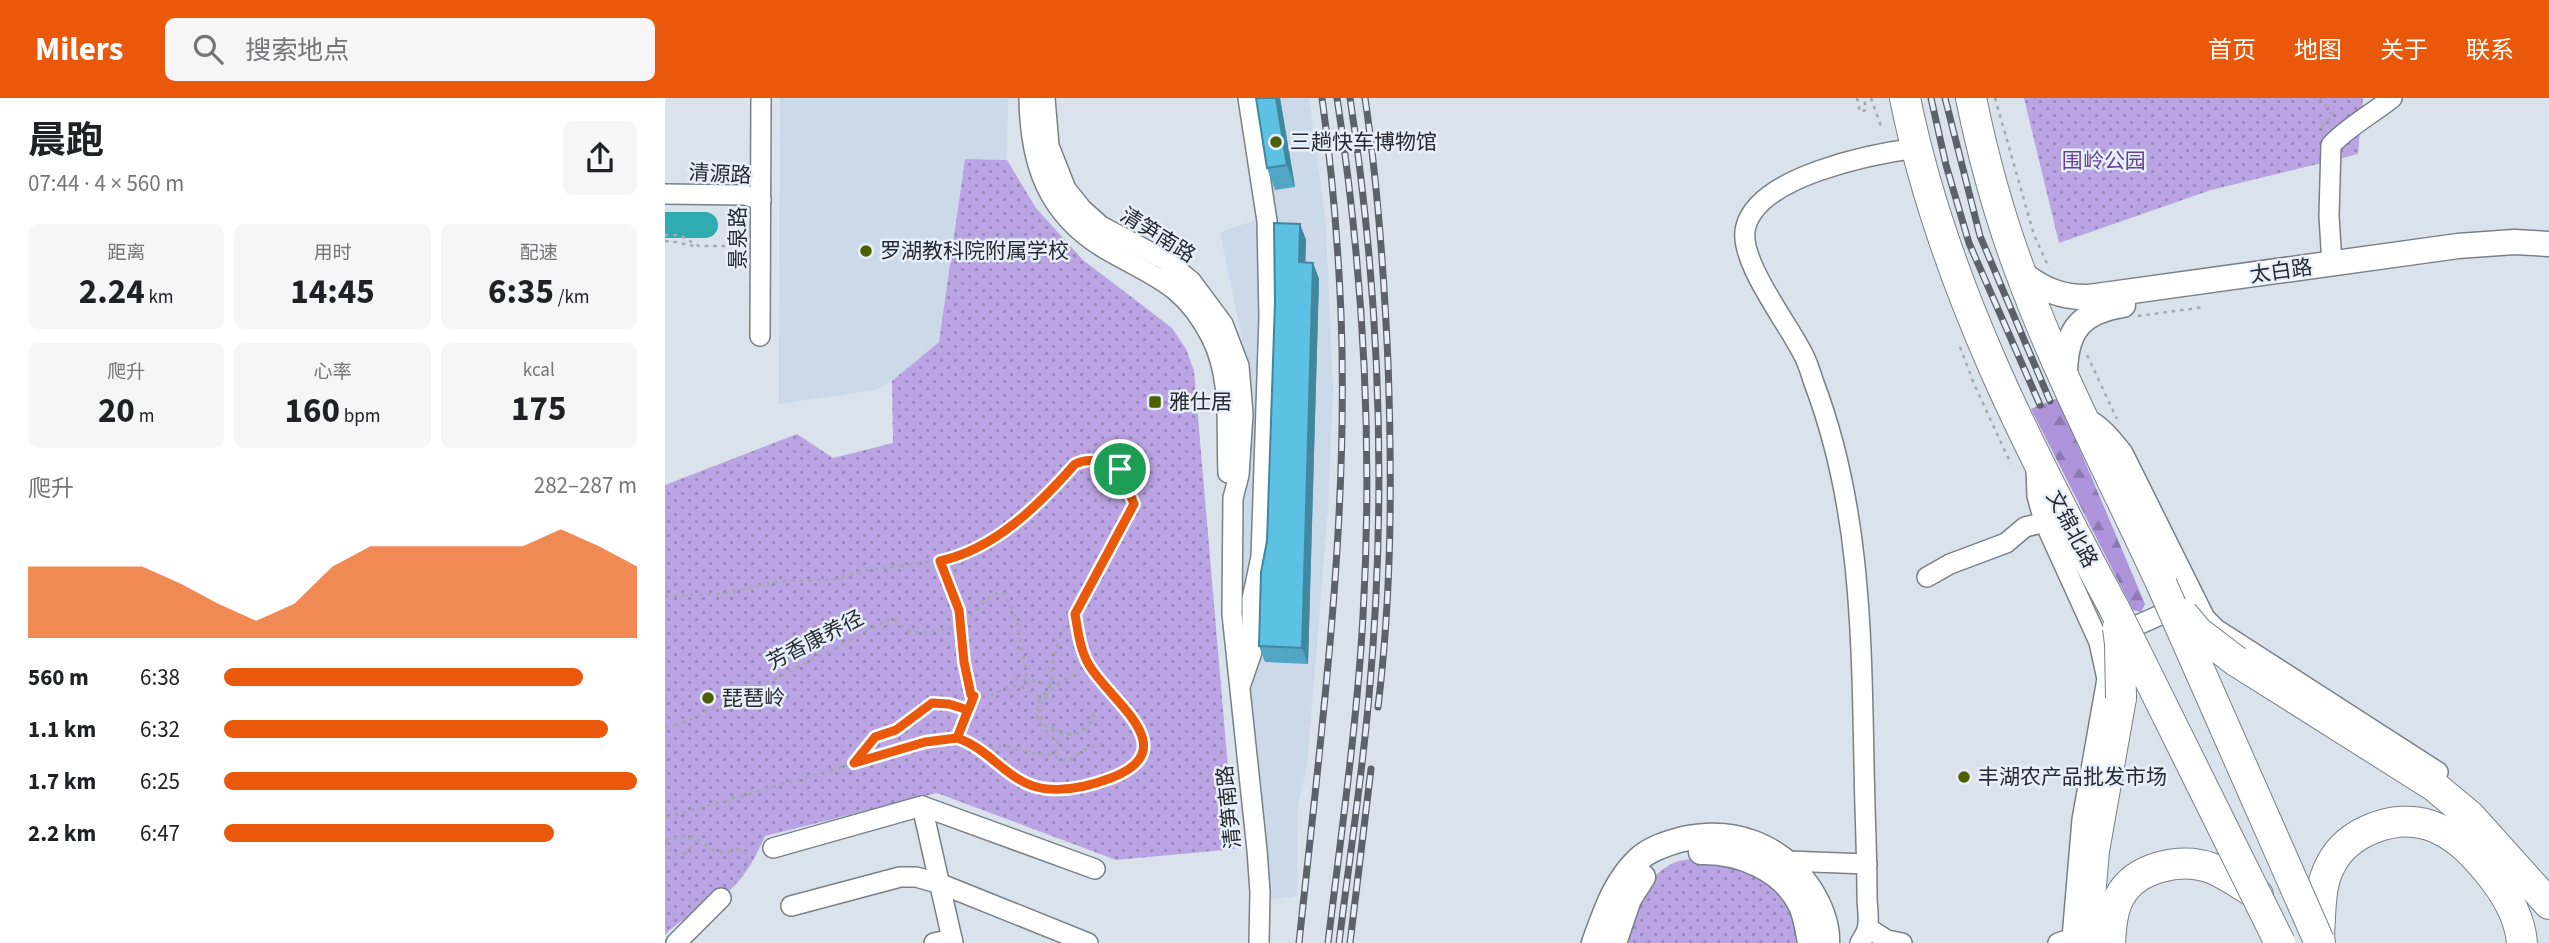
<!DOCTYPE html>
<html lang="zh">
<meta charset="utf-8">
<style>
body{margin:0;font-family:"Source Sans 3","Noto Sans SC",sans-serif;background:#f6f6f6;color:#202124;height:100vh;display:flex;flex-direction:column;font-size:26px;white-space:nowrap}
*{box-sizing:border-box;margin:0}
p{font-size:23px;color:#757577}
.icon{flex:none;width:38px;height:38px;fill:none;stroke:currentColor;stroke-width:2;stroke-linecap:round;stroke-linejoin:round}
.map{position:relative;flex:1;overflow:hidden}
.sheet{display:flex;flex-direction:column;background:#fff;width:665px}
.sheet>*{flex:none}
.pin{position:absolute;display:grid;place-items:center;width:60px;height:60px;color:#fff;margin:-30px;border:4px solid #fff;border-radius:50%;box-shadow:0 2px 7px #0007}
.round{display:grid;place-items:center;flex:none;width:74px;height:74px;border-radius:10px;background:#f6f6f6}
.overview{display:flex;align-items:center;justify-content:space-between;height:119px;padding:0 28px}
h1{font-size:38px;font-weight:700;line-height:52px}
.figures{display:grid;grid-template-columns:repeat(3,1fr);gap:10px;height:119px;padding:7px 28px}
.figures div{display:grid;align-content:center;border-radius:10px;background:#f6f6f6;text-align:center}
.figures b{font-size:35px;font-weight:700}
.figures small{font-size:19px;font-weight:400}
.figures p{font-size:19px}
.chart{height:196px;padding:14px 28px}
.chart p{display:flex;justify-content:space-between}
.chart svg{width:100%;height:126px;margin-top:7px;fill:#ea580c;opacity:.7}
ul{padding:0 28px;list-style:none;font-size:23px}
li{display:grid;grid-template-columns:112px 84px 1fr;align-items:center;height:52px}
li i{height:18px;border-radius:9px;background:#ea580c}
header{display:flex;align-items:center;gap:42px;box-sizing:border-box;height:98px;padding:0 35px;background:#ea580c;color:#fff}
header strong{font-size:33px}
nav{display:flex;gap:38px;margin-inline-start:auto;font-size:24px}
.search{width:490px;height:63px;background:#f6f6f6;display:flex;align-items:center;gap:18px;box-sizing:border-box;padding:0 24px;border-radius:10px;color:#757577;font-size:26px}
main{display:flex;flex:1;min-height:0}
.map>svg:first-child{display:block}
</style>
<header>
<strong>Milers</strong>
<div class="search"><svg class="icon" aria-label="search" viewBox="0 0 24 24"><circle cx="10" cy="10" r="6"/><path d="M15 15l6 6"/></svg>搜索地点</div>
<nav><a>首页</a><a>地图</a><a>关于</a><a>联系</a></nav>
</header>
<main>
<section class="sheet">
<div class="overview"><div><h1>晨跑</h1><p>07:44 · 4 × 560 m</p></div><a class="round"><svg class="icon" aria-label="share" viewBox="0 0 24 24"><path d="M12 15V3M7 8l5-5 5 5M5 13v7h14v-7"/></svg></a></div>
<div class="figures">
<div><p>距离</p><b>2.24<small> km</small></b></div>
<div><p>用时</p><b>14:45</b></div>
<div><p>配速</p><b>6:35<small> /km</small></b></div>
</div>
<div class="figures">
<div><p>爬升</p><b>20<small> m</small></b></div>
<div><p>心率</p><b>160<small> bpm</small></b></div>
<div><p>kcal</p><b>175</b></div>
</div>
<div class="chart"><p><span>爬升</span>282–287 m</p>
<svg viewBox="0 0 160 44" preserveAspectRatio="none"><path d="M0 44V19L10 19L20 19L30 19L40 25L50 32L60 38L70 32L80 19L90 12L100 12L110 12L120 12L130 12L140 6L150 12L160 19V44z"/></svg>
</div>
<ul>
<li><b>560 m</b>6:38<i style="width:87%"></i></li>
<li><b>1.1 km</b>6:32<i style="width:93%"></i></li>
<li><b>1.7 km</b>6:25<i style="width:100%"></i></li>
<li><b>2.2 km</b>6:47<i style="width:80%"></i></li>
</ul>
</section>
<div class="map">
<svg width="1884" height="845" viewBox="0 0 1884 845">
<defs>
<pattern id="forest-firs" width="22" height="20" patternUnits="userSpaceOnUse" patternTransform="scale(1.75)"><rect width="22" height="20" fill="#ad94db"/><path d="M5 1l3.5 6h-7zM16 11l3.5 6h-7z" fill="#8d79b2"/></pattern>
<pattern id="park-dots" width="8" height="8" patternUnits="userSpaceOnUse" patternTransform="scale(1.75)"><rect width="8" height="8" fill="#baa4e3"/><path d="M2 2h.1M6 6h.1" fill="none" stroke="#9786b8" stroke-width="1.8" stroke-linecap="round"/></pattern>
</defs>
<rect width="100%" height="100%" fill="#dae3ec"/>
<g fill="#cbd9e8">
<path d="M115 0H343L342 62 300 61 274 244 227 283 211 292 114 306Z"/>
<path d="M574 0H644L661 126 668 290 663 412 642 669 633 706 632 798 606 801 575 522 579 389 589 300 555 134 592 122Z"/>
</g>
<path fill="url(#forest-firs)" d="M1393 300 1480 506 1476 514 1468 512 1366 311Z"/>
<g fill="url(#park-dots)">
<path d="M1359 0H1698L1693 56 1546 92 1394 145Z"/>
<path d="M300 61 342 62 371 110 418 162 507 230 521 251 529 273 570 751 451 762 272 695 100 738C87 767 74 790 46 806 29 816 14 822 0 837V387L132 336 168 360 228 345 227 283 274 244Z"/>
<path d="M1048 759 1072 765 1118 793 1140 845H959C967 818 977 783 1003 768 1016 760 1033 760 1048 759Z"/>
</g>
<g fill="none" stroke-linecap="round" stroke-linejoin="round">
<path stroke="#2eacb0" stroke-width="26" d="M0 127H40"/>
<defs>
<g id="minor">
<path d="M364 0C365 66 382 117 442 152 489 179 519 186 546 239 567 280 561 330 563 375"/>
<path d="M380 0 384 48 401 91 417 111 436 128 500 162 526 183 558 226 574 268 578 316 574 377 568 400 567 516 592 752 595 794 594 845"/>
<path d="M0 96 80 97 96 102"/>
<path d="M1667 166 1664 118 1666 47C1684 28 1707 16 1727 0"/>
<path d="M95 238 96 0"/>
<path d="M1421 320C1437 328 1447 341 1458 355L1540 520 1551 531 1579 549 1773 674"/>
<path d="M1371 369 1372 398 1379 423 1434 544 1442 581 1417 722 1407 840 1393 845"/>
<path d="M1262 479 1285 466 1341 445 1360 429 1389 422"/>
<path d="M1450 537 1518 507"/>
<path d="M576 586 587 554V501L596 459 604 219 602 123 583 0"/>
<path d="M257 708 288 845"/>
<path d="M108 750 257 708 430 771"/>
<path d="M1122 763 1202 766"/>
<path d="M126 808 235 779H251L276 786 423 845"/>
<path d="M1203 830 1222 842 1237 845"/>
<path d="M11 845 56 800"/>
<path d="M269 845 287 841"/>
<path d="M1195 845C1197 841 1201 836 1202 831 1205 822 1202 809 1202 799 1202 769 1201 739 1200 709 1196 565 1201 422 1149 285 1146 276 1143 265 1138 256 1123 225 1071 160 1081 128 1095 78 1206 56 1252 50"/>
</g>
<g id="major">
<path d="M1355 174C1377 191 1396 200 1424 199L1793 148 1849 144 1884 146"/>
<path d="M1400 278C1400 234 1414 214 1458 207"/>
<path d="M1036 754C1074 753 1119 771 1136 808 1141 819 1143 833 1145 845"/>
<path d="M929 845C940 815 950 783 974 761 986 750 1003 745 1018 741 1069 730 1115 747 1144 790 1155 807 1163 825 1162 845"/>
<path d="M949 845 964 801 978 779"/>
</g>
<g id="highway">
<path d="M1240 0C1277 182 1363 350 1450 512"/>
<path d="M1306 0C1318 58 1334 117 1355 173 1394 279 1450 385 1497 487"/>
<path d="M1571 563 1769 688 1805 718 1884 806"/>
<path d="M1421 845 1429 753 1456 600"/>
<path d="M1445 845C1446 829 1447 812 1455 798 1471 769 1516 759 1546 770 1563 777 1578 788 1593 797"/>
<path d="M1655 845C1653 837 1655 827 1655 818 1656 800 1657 782 1666 766 1683 733 1730 716 1764 727 1791 736 1809 756 1826 777 1842 797 1855 820 1857 845"/>
</g>
</defs>
<use href="#minor" stroke="#788089" stroke-width="22"/>
<use href="#major" stroke="#788089" stroke-width="27"/>
<use href="#highway" stroke="#788089" stroke-width="32"/>
<g stroke="#a2a9b0" stroke-width="2.5" stroke-dasharray="3.5 5" stroke-linecap="butt">
<path d="M1192 0 1195 14 1201 12 1199 0"/>
<path d="M1206 0 1216 28"/>
<path d="M1330 0 1369 137 1384 170"/>
<path d="M1655 0 1668 18 1655 29 1660 28"/>
<path d="M0 137H14L34 148H79"/>
<path d="M0 143C12 143 22 148 34 148"/>
<path d="M1473 218 1540 209"/>
<path d="M1295 249 1309 286 1346 366"/>
<path d="M1422 257 1452 321"/>
<path d="M275 463 294 512 299 564 306 597 309 598"/>
<path d="M0 498 58 496 115 483 168 482 197 473 291 460 338 435 410 366C427 358 438 365 455 371L469 406 416 502C408 522 413 544 423 564 435 589 505 643 468 670 454 680 434 685 417 688 407 690 396 693 385 692 340 687 325 640 277 640L0 720"/>
<path d="M350 580 386 586"/>
<path d="M389 628 387 630C410 641 419 634 430 615"/>
<path d="M0 629 20 624 114 579 227 520 243 533 255 535 296 528 324 499 337 493 352 520 362 580"/>
<path d="M293 639 309 598 327 597 345 588 357 589 375 599 382 600"/>
<path d="M316 650 340 648 370 656H390L393 643C383 636 371 626 372 612 373 600 380 596 385 588 387 583 387 577 387 572 390 551 396 531 410 516"/>
<path d="M390 657 396 662 404 663 418 652 436 646"/>
<path d="M189 664 210 639 231 632 267 605 284 606 303 612"/>
<path d="M0 742 25 737C34 742 46 753 56 754 65 755 70 750 79 752 86 767 78 775 68 787"/>
<path d="M1 743 5 754C14 759 21 757 26 749L25 737"/>
</g>
<use href="#minor" stroke="#fff" stroke-width="19"/>
<use href="#major" stroke="#fff" stroke-width="24"/>
<use href="#highway" stroke="#fff" stroke-width="30"/>
<defs>
<g id="rail">
<path d="M700 0C713 88 719 176 723 264 727 379 727 494 713 609"/>
<path d="M1266 0 1281 67 1304 145 1375 307"/>
<path d="M1280 0 1315 138 1385 303"/>
<path d="M634 845C656 637 684 426 676 216 673 144 667 72 657 0"/>
<path d="M663 845C676 736 692 627 698 518 708 346 698 170 672 0"/>
<path d="M674 845C684 763 697 680 704 598 722 399 715 197 685 0"/>
<path d="M685 845 706 671"/>
</g>
</defs>
<use href="#rail" stroke="#5d6268" stroke-width="7"/>
<use href="#rail" stroke="#e7f0fa" stroke-width="4.5" stroke-dasharray="13" stroke-linecap="butt"/>
<defs>
<g id="highway-bridge">
<path d="M1497 487 1654 843"/>
<path d="M1450 512 1615 845"/>
<path d="M1518 516 1533 534 1571 563"/>
<path d="M1453 530 1455 546 1456 600"/>
</g>
</defs>
<use href="#highway-bridge" stroke="#788089" stroke-width="32" stroke-linecap="butt"/>
<path stroke="#a2a9b0" stroke-width="2.5" stroke-dasharray="3.5 5" stroke-linecap="butt" d="M410 576C326 618 417 665 430 615"/>
<use href="#highway-bridge" stroke="#fff" stroke-width="30"/>
</g>
<g fill="#50a6c3">
<path d="M615 0 630 89 610 92 602 70Z"/>
<path d="M635 126 641 142 640 165H648L654 181 643 566 600 564 594 548 602 443Z"/>
</g>
<g fill="#41879f">
<path d="M611 0H615L630 89 622 67Z"/>
<path d="M635 126 641 142 640 181 634 164Z"/>
<path d="M648 165 654 181 643 566 637 550Z"/>
</g>
<g fill="#5dc1e3" stroke="#41879f" stroke-width="2">
<path d="M591 0H611L622 67 602 70Z"/>
<path d="M609 125 635 126 634 164 648 165 637 550 594 548 596 474 602 443 610 203Z"/>
</g>
<g fill="none" stroke-linecap="round" stroke-linejoin="round">
<defs>
<path id="route" d="M455 371C438 365 427 358 410 366 374 407 330 451 275 463L294 512 299 564 306 597 309 598 292 640 260 644 189 665 210 639 231 632 267 605 284 606 303 612 292 640C321 649 339 678 368 688 394 696 422 689 446 680 521 651 446 604 424 567 415 552 413 533 410 516L469 406 455 371"/>
</defs>
<use href="#route" stroke="#fff" stroke-width="14"/>
<use href="#route" stroke="#ea580c" stroke-width="9"/>
</g>
<g fill="#4d5f03" stroke="#e7f0fa" stroke-width="2.5">
<circle cx="611" cy="44" r="7"/>
<circle cx="201" cy="153" r="7"/>
<rect x="483" y="297" width="14" height="14" rx="3.5"/>
<circle cx="43" cy="600" r="7"/>
<circle cx="1299" cy="679" r="7"/>
</g>
<g text-anchor="middle" stroke-width="5" stroke-linejoin="round" paint-order="stroke">
<g font-size="21" fill="#272a2e" stroke="#e7f0fa" text-anchor="start">
<text x="625" y="51">三趟快车博物馆</text>
<text x="215" y="160">罗湖教科院附属学校</text>
<text x="504" y="311">雅仕居</text>
<text x="57" y="607">琵琶岭</text>
<text x="1313" y="686">丰湖农产品批发市场</text>
</g>
<g font-size="21" fill="#654196" stroke="#e7f0fa">
<text x="1439" y="70">围岭公园</text>
</g>
<g font-size="21" fill="#272a2e" stroke="#e7f0fa">
<text transform="translate(55 76) rotate(3)" y="7">清源路</text>
<text transform="translate(493 137) rotate(32)" y="7">清笋南路</text>
<text transform="translate(73 140) rotate(-90)" y="7">景泉路</text>
<text transform="translate(1616 173) rotate(-8)" y="7">太白路</text>
<text transform="translate(1407 431) rotate(62)" y="7">文锦北路</text>
<text transform="translate(150 542) rotate(-27)" y="7">芳香康养径</text>
<text transform="translate(564 709) rotate(-96)" y="7">清笋南路</text>
</g>
</g>
</svg>
<div class="pin" style="left:455px;top:371px;background:#1e9e55"><svg class="icon" aria-label="arrive" viewBox="0 0 24 24"><path d="M6 21V4h12l-3 4 3 4H6"/></svg></div>
</div>
</main>
